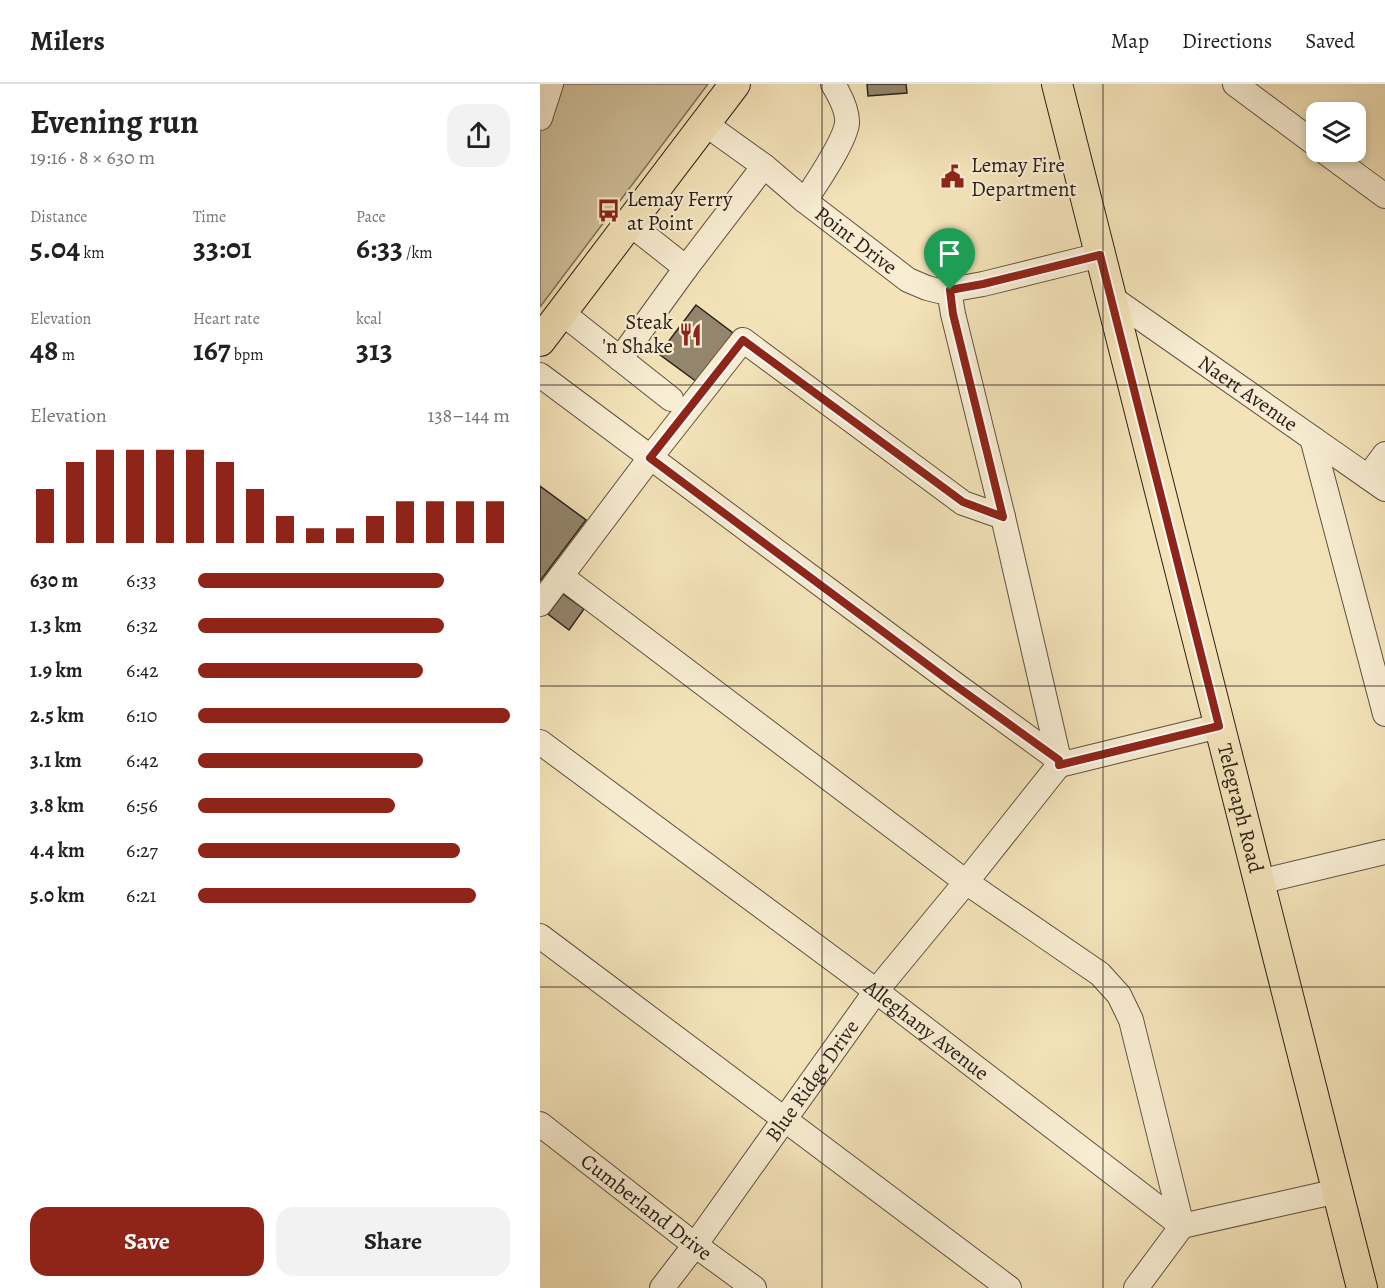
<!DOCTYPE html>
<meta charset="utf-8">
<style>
body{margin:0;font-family:Alegreya,serif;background:#f2f2f2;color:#222;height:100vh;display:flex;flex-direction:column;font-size:22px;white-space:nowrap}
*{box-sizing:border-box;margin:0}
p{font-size:20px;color:#767676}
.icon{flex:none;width:33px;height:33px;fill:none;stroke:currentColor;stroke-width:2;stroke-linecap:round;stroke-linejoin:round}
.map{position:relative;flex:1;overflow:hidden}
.panel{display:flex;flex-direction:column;background:#fff;width:540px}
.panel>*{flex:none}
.buttons{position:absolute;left:766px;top:18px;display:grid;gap:12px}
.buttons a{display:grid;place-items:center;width:60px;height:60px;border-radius:12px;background:#fff;box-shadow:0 3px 9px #0003;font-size:30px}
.pin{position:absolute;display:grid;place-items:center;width:51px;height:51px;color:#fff;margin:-62px -26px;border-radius:50% 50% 50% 0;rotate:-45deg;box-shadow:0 0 6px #0007}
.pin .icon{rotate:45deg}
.round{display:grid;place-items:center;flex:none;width:63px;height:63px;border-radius:18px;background:#f2f2f2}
.headline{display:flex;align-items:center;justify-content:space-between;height:102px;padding:0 30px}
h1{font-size:33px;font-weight:700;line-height:45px}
.metrics{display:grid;grid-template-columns:repeat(3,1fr);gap:9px;height:102px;padding:6px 30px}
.metrics div{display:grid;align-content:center}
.metrics b{font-size:30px;font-weight:700}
.metrics small{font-size:16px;font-weight:400}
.metrics p{font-size:16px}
.chart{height:168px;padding:12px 30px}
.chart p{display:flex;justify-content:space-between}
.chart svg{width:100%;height:108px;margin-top:6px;stroke:#8f2418;stroke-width:6}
.action{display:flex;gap:12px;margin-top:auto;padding:12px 30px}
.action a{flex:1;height:69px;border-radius:18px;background:#8f2418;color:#fff;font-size:24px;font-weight:700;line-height:69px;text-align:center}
.action a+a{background:#f2f2f2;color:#222}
ul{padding:0 30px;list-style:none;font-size:20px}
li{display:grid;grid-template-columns:96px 72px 1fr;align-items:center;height:45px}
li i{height:15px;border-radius:8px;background:#8f2418}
header{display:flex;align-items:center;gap:36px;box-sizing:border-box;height:84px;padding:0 30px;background:#fff;border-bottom:2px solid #e0e0e0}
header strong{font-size:28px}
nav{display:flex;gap:33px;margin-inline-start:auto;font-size:21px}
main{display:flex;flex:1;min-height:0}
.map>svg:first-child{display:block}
</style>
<header>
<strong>Milers</strong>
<nav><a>Map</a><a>Directions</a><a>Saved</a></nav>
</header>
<main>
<section class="panel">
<div class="headline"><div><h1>Evening run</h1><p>19:16 · 8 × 630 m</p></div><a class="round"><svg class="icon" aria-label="share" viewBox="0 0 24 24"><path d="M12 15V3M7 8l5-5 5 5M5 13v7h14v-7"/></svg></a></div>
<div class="metrics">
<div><p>Distance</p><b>5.04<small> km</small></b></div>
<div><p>Time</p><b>33:01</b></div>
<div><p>Pace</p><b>6:33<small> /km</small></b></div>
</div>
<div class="metrics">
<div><p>Elevation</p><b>48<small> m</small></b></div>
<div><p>Heart rate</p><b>167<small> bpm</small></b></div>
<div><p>kcal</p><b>313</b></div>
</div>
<div class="chart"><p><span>Elevation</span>138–144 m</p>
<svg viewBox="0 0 160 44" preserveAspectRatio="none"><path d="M5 44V22M15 44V11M25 44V6M35 44V6M45 44V6M55 44V6M65 44V11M75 44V22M85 44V33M95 44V38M105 44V38M115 44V33M125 44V27M135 44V27M145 44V27M155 44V27"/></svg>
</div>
<ul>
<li><b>630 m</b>6:33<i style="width:79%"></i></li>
<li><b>1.3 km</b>6:32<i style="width:79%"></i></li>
<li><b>1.9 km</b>6:42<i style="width:72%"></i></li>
<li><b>2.5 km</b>6:10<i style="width:100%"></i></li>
<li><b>3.1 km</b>6:42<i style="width:72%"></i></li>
<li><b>3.8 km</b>6:56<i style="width:63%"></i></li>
<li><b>4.4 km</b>6:27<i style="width:84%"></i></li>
<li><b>5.0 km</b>6:21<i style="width:89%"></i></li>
</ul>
<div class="action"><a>Save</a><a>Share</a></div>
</section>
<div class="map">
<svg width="845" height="1204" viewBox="0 0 845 1204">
<rect width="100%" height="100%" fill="#f4e3b9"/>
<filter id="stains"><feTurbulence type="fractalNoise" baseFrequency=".00333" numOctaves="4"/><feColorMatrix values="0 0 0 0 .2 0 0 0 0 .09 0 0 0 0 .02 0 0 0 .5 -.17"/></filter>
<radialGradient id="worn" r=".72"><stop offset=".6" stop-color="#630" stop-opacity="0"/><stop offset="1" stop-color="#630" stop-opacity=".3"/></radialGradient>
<path fill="#d2c29e" stroke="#7f725c" stroke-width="1.5" d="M0 0H168L0 223Z"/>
<g fill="#94866d" stroke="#2c211a" stroke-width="1.5">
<path d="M327 0H366L367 9 328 12Z"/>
<path d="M156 221 193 249 157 298 119 270Z"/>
<path d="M0 402 46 436 0 497Z"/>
<path d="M23 510 44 525 29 546 8 530Z"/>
</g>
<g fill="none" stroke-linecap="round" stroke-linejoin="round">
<defs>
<g id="minor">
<path d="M695 0 777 61"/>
<path d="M0 34 11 0"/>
<path id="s1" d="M164 39 224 82 265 117 368 196 387 204 399 207 409 206 443 200 560 171"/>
<path d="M785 68 845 112"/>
<path d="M265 117C276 99 305 58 307 39 308 27 299 10 293 0"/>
<path d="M146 184 224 82"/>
<path d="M409 206 413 230 463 433 519 676"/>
<path id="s2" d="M572 214 845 405"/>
<path d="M21 228 131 315"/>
<path d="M80 275 146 184 89 139"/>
<path d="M0 291 416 601 519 676V681"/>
<path d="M772 354 845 630"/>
<path d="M828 393 845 370"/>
<path d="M21 492 426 798 560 890 579 911 591 936 642 1142 596 1204"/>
<path d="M0 520 110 374 203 256 423 419 463 433"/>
<path id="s3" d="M0 658 336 907 642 1142 798 1107"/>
<path d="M519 681 679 642"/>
<path d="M719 798 845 768"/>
<path d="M0 852 469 1204"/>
<path id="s4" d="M0 1040 155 1161 214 1204"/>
<path id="s5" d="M122 1204 155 1161 336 907 426 798 519 681"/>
</g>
<g id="major">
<path id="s6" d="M517 0 822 1204"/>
<path d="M0 257 195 0"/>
</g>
</defs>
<use href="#minor" stroke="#5e5242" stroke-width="26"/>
<use href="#major" stroke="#2c211a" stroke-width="32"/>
<use href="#minor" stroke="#f8edd2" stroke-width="24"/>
<use href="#major" stroke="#f4e3b9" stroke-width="30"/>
</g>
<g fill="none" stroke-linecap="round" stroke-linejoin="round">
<defs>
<path id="route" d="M560 171 679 642 519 681V676L416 602 110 374 203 256 423 418 463 433 413 230 410 206 443 200Z"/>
</defs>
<use href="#route" stroke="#fff" stroke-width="12"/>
<use href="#route" stroke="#8f2418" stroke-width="8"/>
</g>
<path fill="none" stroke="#2c211a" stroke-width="1.5" stroke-opacity="0.55" d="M282 0V1204M563 0V1204M0 301H845M0 602H845M0 903H845"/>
<defs>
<symbol id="civic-bare" viewBox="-9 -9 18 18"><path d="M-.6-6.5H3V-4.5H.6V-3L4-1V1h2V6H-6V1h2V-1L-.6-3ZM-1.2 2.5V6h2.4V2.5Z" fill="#8f2418" stroke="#f8edd2" stroke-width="2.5" paint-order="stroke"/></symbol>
<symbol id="bus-bare" viewBox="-9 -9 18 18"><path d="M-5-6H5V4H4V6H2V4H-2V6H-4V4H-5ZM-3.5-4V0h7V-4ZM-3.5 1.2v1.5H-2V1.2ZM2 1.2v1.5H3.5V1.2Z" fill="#8f2418" stroke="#f8edd2" stroke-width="2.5" paint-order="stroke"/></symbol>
<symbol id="restaurant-bare" viewBox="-9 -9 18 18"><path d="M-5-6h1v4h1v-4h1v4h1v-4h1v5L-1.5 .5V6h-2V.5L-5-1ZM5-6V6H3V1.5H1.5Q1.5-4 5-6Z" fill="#8f2418" stroke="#f8edd2" stroke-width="2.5" paint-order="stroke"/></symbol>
</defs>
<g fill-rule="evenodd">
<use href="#civic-bare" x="396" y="76" width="33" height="33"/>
<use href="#bus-bare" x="52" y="110" width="33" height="33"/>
<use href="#restaurant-bare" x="134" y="234" width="33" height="33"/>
</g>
<g text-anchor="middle" stroke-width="4.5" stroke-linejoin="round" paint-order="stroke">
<g font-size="21" fill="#2c211a" stroke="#f8edd2" text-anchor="start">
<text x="431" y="88">Lemay Fire<tspan x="431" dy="24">Department</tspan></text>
<text x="87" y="122">Lemay Ferry<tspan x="87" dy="24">at Point</tspan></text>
<text x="133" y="245" text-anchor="end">Steak<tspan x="133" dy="24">'n Shake</tspan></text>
</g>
<g font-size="21" fill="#2c211a" stroke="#f8edd2">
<text dy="7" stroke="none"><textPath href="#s1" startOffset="192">Point Drive</textPath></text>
<text dy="7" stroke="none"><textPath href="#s2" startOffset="166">Naert Avenue</textPath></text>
<text dy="7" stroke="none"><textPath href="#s6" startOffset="747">Telegraph Road</textPath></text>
<text dy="7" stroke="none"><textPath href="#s3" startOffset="482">Alleghany Avenue</textPath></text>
<text dy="7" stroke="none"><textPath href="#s5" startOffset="256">Blue Ridge Drive</textPath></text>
<text dy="7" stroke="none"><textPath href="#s4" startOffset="135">Cumberland Drive</textPath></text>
</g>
</g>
<rect width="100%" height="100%" filter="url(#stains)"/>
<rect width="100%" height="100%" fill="url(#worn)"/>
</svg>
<div class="buttons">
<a><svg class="icon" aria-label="layers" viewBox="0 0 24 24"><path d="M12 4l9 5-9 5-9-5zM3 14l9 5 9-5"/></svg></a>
</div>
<div class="pin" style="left:410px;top:206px;background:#1e9e55"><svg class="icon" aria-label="arrive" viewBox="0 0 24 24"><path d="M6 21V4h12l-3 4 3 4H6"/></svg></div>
</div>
</main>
